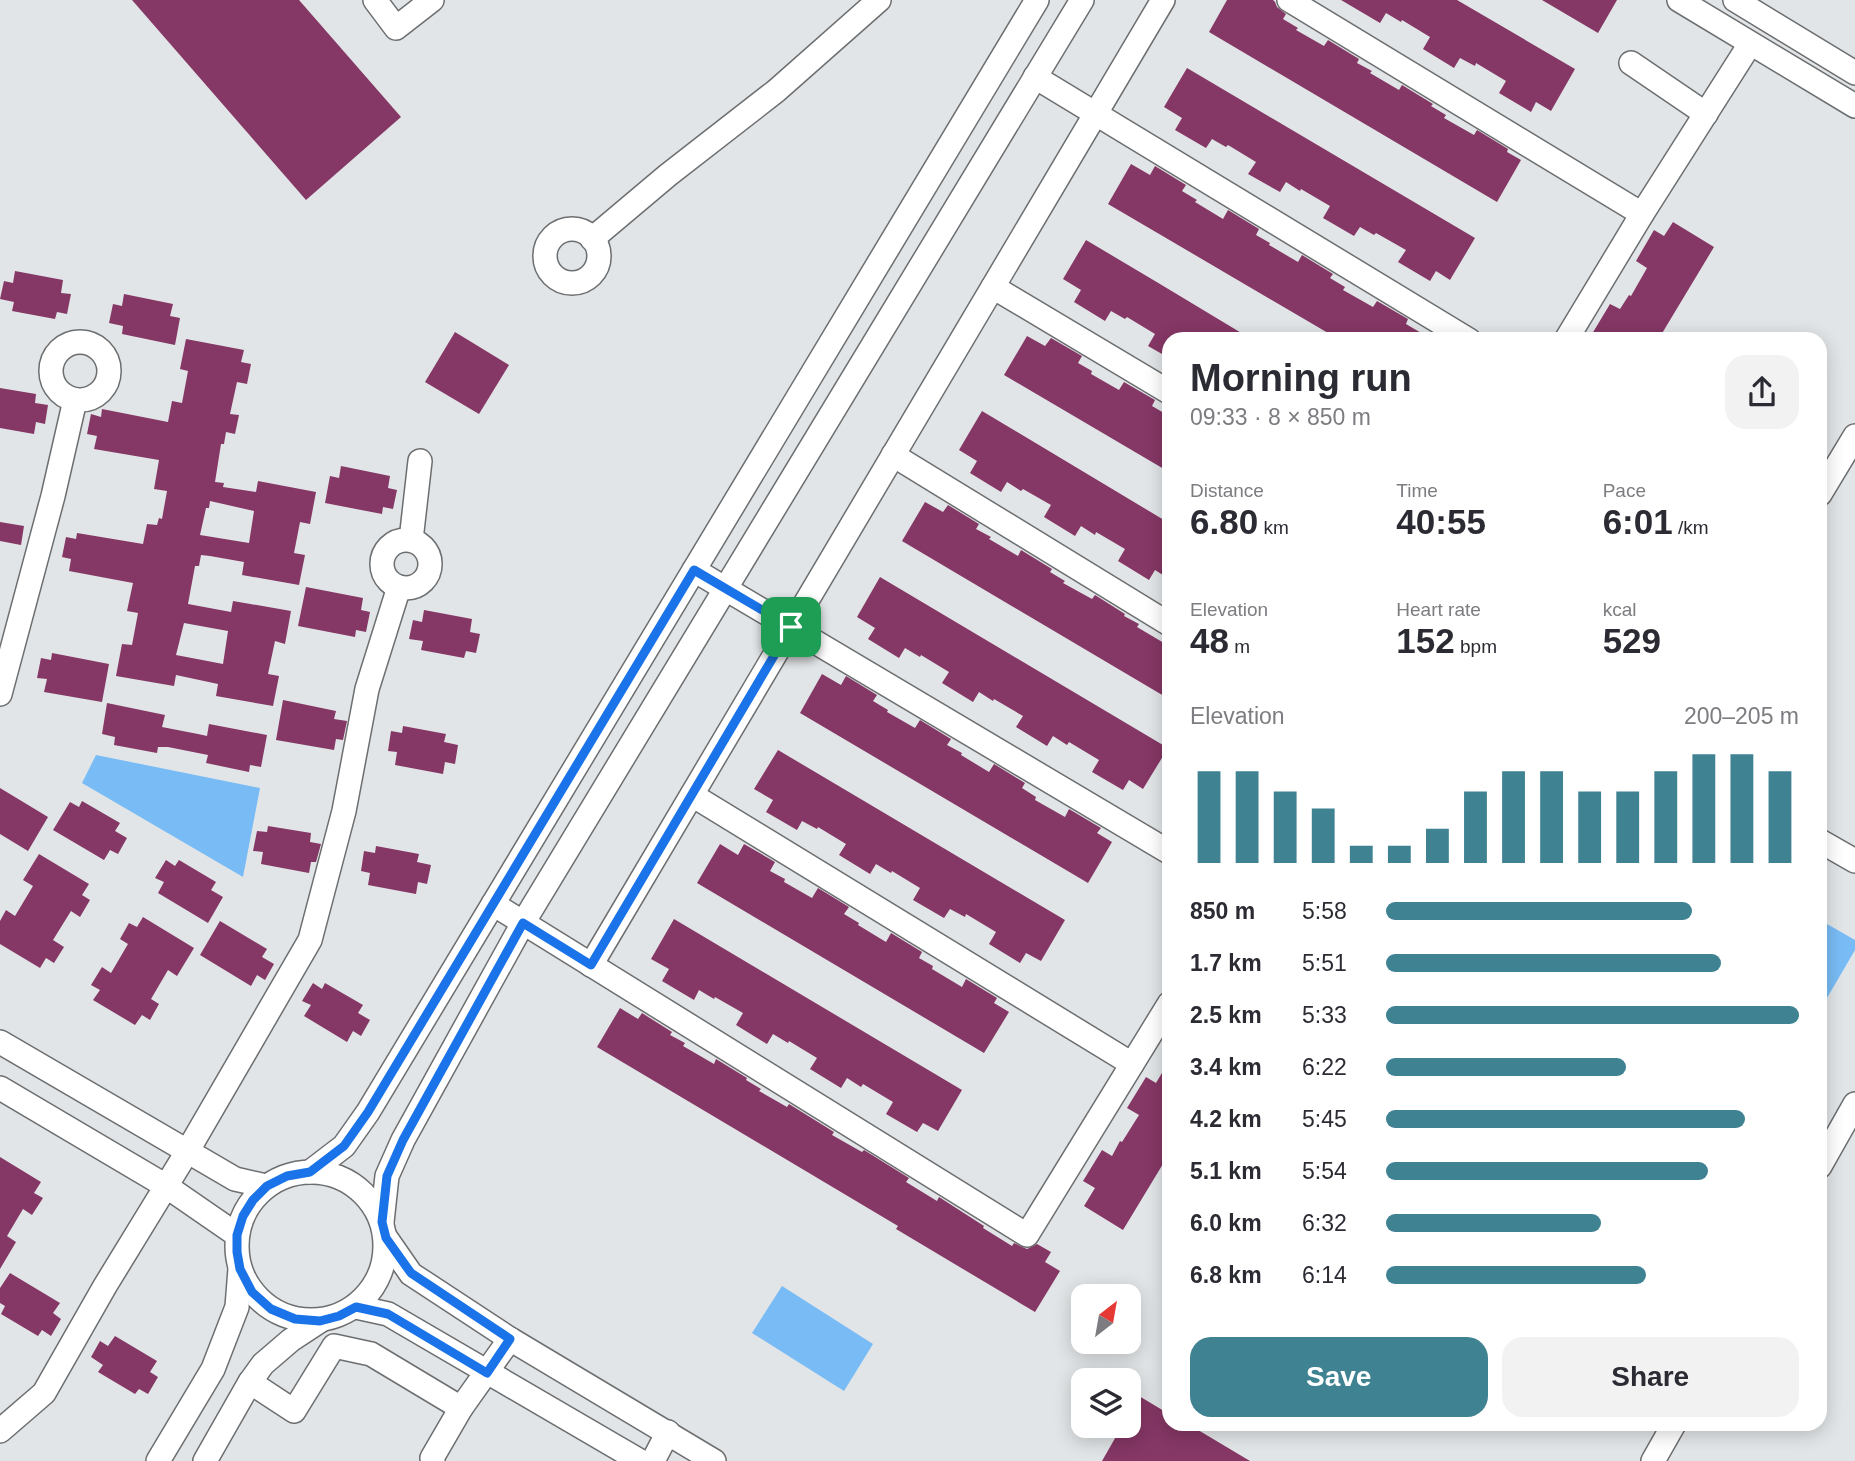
<!DOCTYPE html>
<meta charset="utf-8">
<style>
body{margin:0;font-family:Helvetica,sans-serif;background:#f2f2f3;color:#2b2b33;height:100vh;display:flex;flex-direction:column;font-size:26px;white-space:nowrap}
*{box-sizing:border-box;margin:0}
p{font-size:23px;color:#7c7c81}
.icon{flex:none;width:38px;height:38px;fill:none;stroke:currentColor;stroke-width:2;stroke-linecap:round;stroke-linejoin:round}
.map{position:relative;flex:1;overflow:hidden}
.sheet{position:absolute;left:1162px;top:332px;width:665px;height:1099px;display:flex;flex-direction:column;background:#fff;border-radius:21px;box-shadow:0 4px 18px #0003}
.sheet>*{flex:none}
.needle{width:46px;rotate:31deg}
.fabs{position:absolute;left:1071px;top:1284px;display:grid;gap:14px}
.fabs a{display:grid;place-items:center;width:70px;height:70px;border-radius:14px;background:#fff;box-shadow:0 4px 18px #0003;font-size:35px}
.pin{position:absolute;display:grid;place-items:center;width:60px;height:60px;color:#fff;margin:-30px;border-radius:14px;box-shadow:0 4px 10px #0006}
.round{display:grid;place-items:center;flex:none;width:74px;height:74px;border-radius:21px;background:#f2f2f3}
.head{display:flex;align-items:center;justify-content:space-between;height:119px;padding:0 28px}
h1{font-size:38px;font-weight:800;line-height:52px}
.stats{display:grid;grid-template-columns:repeat(3,1fr);gap:10px;height:119px;padding:7px 28px}
.stats div{display:grid;align-content:center}
.stats b{font-size:35px;font-weight:800}
.stats small{font-size:19px;font-weight:400}
.stats p{font-size:19px}
.chart{height:196px;padding:14px 28px}
.chart p{display:flex;justify-content:space-between}
.chart svg{width:100%;height:126px;margin-top:7px;stroke:#3f8292;stroke-width:6}
.cta{display:flex;gap:14px;margin-top:auto;padding:14px 28px}
.cta a{flex:1;height:80px;border-radius:21px;background:#3f8292;color:#fff;font-size:28px;font-weight:800;line-height:80px;text-align:center}
.cta a+a{background:#f2f2f3;color:#2b2b33}
ul{padding:0 28px;list-style:none;font-size:23px}
li{display:grid;grid-template-columns:112px 84px 1fr;align-items:center;height:52px}
li i{height:18px;border-radius:9px;background:#3f8292}
.map>svg:first-child{display:block}
</style>
<div class="map">
<svg width="1855" height="1461" viewBox="0 0 1855 1461">
<rect width="100%" height="100%" fill="#e2e5e7"/>
<g fill="#79bcf5">
<path d="M96 755 260 788 243 877 82 783Z"/>
<path d="M1820 920 1855 940V950L1820 1010Z"/>
<path d="M782 1286 873 1344 844 1391 752 1333Z"/>
</g>
<g fill="#853765" fill-rule="evenodd">
<path d="M132 0H299L401 117 306 200Z"/>
<path d="M1227 0H1273L1275 2 1277 7 1286 14 1283 19 1298 28 1296 30 1324 46 1328 40 1359 59 1357 63 1372 71 1370 73 1399 90 1402 85 1433 104 1431 106 1446 115 1444 118 1474 135 1477 130 1508 149 1507 152 1521 160 1497 202 1209 32Z"/>
<path d="M1341 0H1457L1575 69 1551 111 1536 102 1531 112 1499 93 1506 81 1476 63 1475 66 1460 58 1454 68 1423 49 1430 37 1402 20 1401 22 1386 13 1380 23Z"/>
<path d="M1542 0H1617L1598 33Z"/>
<path d="M1187 68 1475 238 1450 280 1436 271 1430 281 1398 262 1406 250 1376 233 1374 235 1360 227 1354 236 1323 218 1330 206 1301 189 1300 191 1286 182 1280 192 1248 174 1256 162 1228 145 1226 147 1212 139 1206 148 1175 130 1182 118 1164 107Z"/>
<path d="M1131 164 1150 175 1155 166 1186 185 1182 191 1197 200 1195 202 1223 219 1228 210 1259 229 1256 235 1270 243 1269 245 1298 262 1302 255 1333 274 1330 278 1345 287 1343 290 1373 307 1377 301 1408 319 1406 324 1433 340H1340L1108 204Z"/>
<path d="M1673 222 1714 247 1658 340H1600L1592 334 1610 304 1620 309 1629 295 1631 296 1647 268 1636 261 1654 230 1664 236Z"/>
<path d="M1086 240 1160 284 1253 340H1169V358L1148 346 1155 334 1127 317 1125 319 1111 311 1105 321 1074 302 1081 290 1063 279Z"/>
<path d="M15 271 63 280 61 293 71 294 67 314 57 312 55 319 12 311 14 302 0 299 4 281 13 283Z"/>
<path d="M124 294 173 304 170 316 180 318 175 345 122 334 123 326 109 323 113 304 122 306Z"/>
<path d="M455 332 509 365 479 414 425 382Z"/>
<path d="M1027 336 1045 346 1051 338 1082 356 1078 363 1092 371 1091 374 1119 390 1124 382 1155 400 1152 406 1169 416V472L1004 375Z"/>
<path d="M186 339 244 350 241 362 251 364 247 384 237 382 230 414 239 415 235 434 226 432 224 444H221L215 482 224 483 223 487 256 492 258 481 316 492 310 524 300 522 294 553 305 555 299 585 242 575 244 562 210 556 201 555 199 566H195L188 604 231 612 233 601 291 611 285 644 275 641 268 674 279 676 273 706 216 696 218 684 176 675 174 686 116 676 122 644 132 645 138 613 127 611 133 583 69 571 71 559 62 557 66 537 76 539 77 533 143 544 147 524 157 525 159 518 162 519 167 491 154 489 159 460 94 449 97 436 87 434 91 414 101 417 102 409 168 422 172 401 182 403 188 371 180 369ZM210 501 254 511 249 543 200 535 206 508H209ZM184 623 228 631 223 664 176 655Z"/>
<path d="M0 388 36 394 35 403 48 405 45 424 36 422 34 434 0 428Z"/>
<path d="M982 411 1169 523V579L1155 570 1149 580 1118 561 1125 549 1096 532 1095 535 1081 526 1075 536 1044 517 1051 505 1023 489 1021 491 1007 482 1001 492 970 473 977 461 959 450Z"/>
<path d="M341 466 390 476 388 488 397 490 393 509 383 507 382 514 325 503 330 476 339 478Z"/>
<path d="M925 502 943 512 948 505 979 524 976 529 991 537 989 539 1018 556 1021 550 1052 569 1050 572 1065 581 1063 583 1092 599 1095 595 1125 614 1124 616 1139 624 1137 627 1169 646V699L902 541Z"/>
<path d="M0 522 24 526 21 545 0 541Z"/>
<path d="M880 577 1168 748 1143 789 1129 780 1123 790 1092 772 1099 760 1069 742 1067 745 1053 736 1047 746 1016 727 1023 716 994 699 993 701 979 692 973 702 942 683 949 672 921 655 920 657 905 648 899 658 868 639 875 628 857 617Z"/>
<path d="M306 587 363 598 361 610 370 612 366 632 356 630 355 637 298 626Z"/>
<path d="M424 610 472 619 470 632 480 634 476 653 466 651 464 658 421 650 423 641 409 639 413 620 422 622Z"/>
<path d="M52 653 109 664 102 702 44 692 47 679 37 678 41 658 51 660Z"/>
<path d="M822 674 841 685 846 676 877 695 873 701 888 710 887 712 915 728 920 720 951 739 947 745 962 753 961 755 989 772 994 764 1025 783 1022 788 1036 797 1035 800 1065 817 1069 809 1101 828 1097 833 1112 842 1088 883 800 713Z"/>
<path d="M283 700 336 711 334 719 347 721 343 740 336 739 334 750 276 740Z"/>
<path d="M107 703 165 715 162 727 198 734 207 736 209 724 267 735 261 767 250 765 249 772 206 763 208 755 168 747H158L157 753 114 745 115 737 102 734Z"/>
<path d="M403 726 446 734 444 742 458 745 455 764 445 762 443 774 395 765 397 752 388 751 391 731 402 733Z"/>
<path d="M778 750 1065 920 1041 961 1026 953 1020 963 989 944 996 932 966 914 965 917 950 909 944 918 913 900 920 888 892 871 891 873 876 864 870 874 839 855 846 844 818 827 817 829 802 821 797 830 766 812 773 800 754 789Z"/>
<path d="M0 788 48 817 28 851 0 834Z"/>
<path d="M82 801 120 823 115 831 127 838 118 854 110 850 104 860 53 830 70 802 79 807Z"/>
<path d="M268 826 311 833 310 842 321 844 316 862H311L309 873 261 864 263 852 253 851 257 831 267 832Z"/>
<path d="M720 844 738 855 744 844 775 862 770 871 785 879 784 882 812 898 818 888 849 907 844 914 859 923 858 925 886 942 891 933 922 952 919 958 933 966 932 969 962 987 966 979 997 998 994 1003 1009 1012 984 1053 697 883Z"/>
<path d="M376 846 419 854 417 862 431 865 427 884 418 882 416 894 368 885 370 873 361 871 364 851 375 853Z"/>
<path d="M39 854 89 884 82 895 90 900 80 917 71 911 53 940 64 947 54 963 46 958 40 968 0 944V921L6 910 15 916 33 886 23 880Z"/>
<path d="M166 860 175 866 179 860 216 882 211 890 223 897 208 923 158 893 164 882 155 878Z"/>
<path d="M143 917 194 948 177 976 168 970 151 999 159 1004 150 1020 142 1015 135 1025 93 1000 100 990 91 985 102 967 111 973 128 944 120 939 129 923 137 927Z"/>
<path d="M674 919 962 1090 938 1131 923 1123 917 1132 886 1114 893 1102 863 1084 861 1087 847 1078 841 1088 810 1069 817 1058 789 1041 788 1043 773 1034 767 1044 736 1025 743 1013 715 997 714 999 699 990 694 1000 662 981 669 969 651 959Z"/>
<path d="M220 921 267 949 262 957 274 964 265 980 257 975 251 986 200 955Z"/>
<path d="M313 983 322 989 325 983 363 1005 358 1013 370 1020 361 1036 353 1031 347 1042 304 1016 311 1005 302 1001Z"/>
<path d="M620 1008 638 1019 642 1013 672 1032 670 1035 685 1043 683 1046 714 1064 716 1059 747 1078 746 1080 761 1089 759 1091 787 1107 789 1104 834 1132 832 1135 862 1152 864 1150 909 1178 906 1182 937 1201 939 1197 984 1226 983 1228 1012 1246 1014 1243 1027 1249 1037 1244 1051 1252 1045 1262 1060 1271 1035 1312 896 1229 898 1226 597 1047Z"/>
<path d="M1169 1061V1154L1123 1230 1084 1206 1095 1188 1083 1181 1102 1150 1112 1156 1120 1141 1122 1142 1139 1115 1127 1108 1146 1077 1156 1083Z"/>
<path d="M0 1157 41 1182 34 1193 43 1198 32 1215 23 1209 7 1236 16 1242 0 1269Z"/>
<path d="M10 1273 60 1303 53 1313 61 1319 51 1336 42 1330 38 1336 1 1314 5 1306 0 1303V1288Z"/>
<path d="M115 1336 157 1361 150 1372 158 1377 148 1394 139 1389 135 1394 98 1372 103 1365 91 1357 100 1341 108 1346Z"/>
<path d="M1139 1396 1169 1414V1424H1188L1250 1461H1102L1122 1426H1129V1415Z"/>
</g>
<g fill="none" stroke-linecap="round" stroke-linejoin="round">
<defs>
<g id="minor">
<path d="M375 0 396 28 432 0"/>
<path d="M1289 0 1642 214"/>
<path d="M1679 0 1855 106"/>
<path d="M1735 0 1855 73"/>
<path d="M1631 63 1706 114"/>
<path d="M1035 77 1469 340"/>
<circle cx="572" cy="256" r="27"/>
<path d="M592 239 668 175 776 91 879 0"/>
<path d="M993 287 1169 392"/>
<path d="M1566 340 1642 214 1750 44"/>
<circle cx="80" cy="371" r="29"/>
<path d="M893 455 1169 624"/>
<path d="M1820 494 1855 436"/>
<path d="M411 540 420 461"/>
<circle cx="406" cy="564" r="24"/>
<path d="M694 570 1169 852"/>
<path d="M0 694 53 496 75 400"/>
<path d="M692 795 1132 1064"/>
<path d="M1820 841 1855 861"/>
<path d="M493 904 1027 1235 1169 1004"/>
<path d="M591 965 1163 0"/>
<path d="M0 1042 235 1179 266 1186"/>
<path d="M0 1088 166 1186 237 1235"/>
<path d="M1820 1166 1855 1104"/>
<circle cx="311" cy="1246" r="74"/>
<path d="M310 1172 344 1146 368 1112 1037 0"/>
<path d="M382 1222 387 1176 403 1140 523 923 1082 0"/>
<path d="M386 1238 411 1274 510 1339 714 1461"/>
<path d="M356 1307 388 1314 640 1461"/>
<path d="M250 1382 294 1411 334 1346 371 1354 461 1408"/>
<path d="M0 1431 44 1393 105 1286 187 1152 310 940 344 811 367 689 399 587"/>
<path d="M158 1461 213 1369 237 1307 240 1269"/>
<path d="M205 1461 250 1382 263 1364 291 1340 320 1321"/>
<path d="M433 1461 432 1458 461 1408 510 1339"/>
<path d="M653 1461 668 1432"/>
<path d="M1653 1461 1674 1424"/>
</g>
</defs>
<use href="#minor" stroke="#6c6e70" stroke-width="26"/>
<use href="#minor" stroke="#fff" stroke-width="23"/>
</g>
<g fill="none" stroke-linecap="round" stroke-linejoin="round">
<defs>
<path id="route" d="M694 570 791 627 591 965 523 923 403 1140 387 1176 382 1222 386 1238 411 1273 510 1339 487 1373 388 1314 356 1307 339 1316 320 1321 295 1319 271 1309 252 1292 240 1269 237 1252V1235L243 1216 253 1200 267 1186 287 1176 310 1172 344 1146 368 1112Z"/>
</defs>
<use href="#route" stroke="#fff" stroke-width="14"/>
<use href="#route" stroke="#1a73e8" stroke-width="9"/>
</g>
</svg>
<div class="fabs">
<a><svg class="needle" viewBox="-14 -14 28 28"><path d="M0-13l5 13h-10z" fill="#e53935"/><path d="M0 13l5-13h-10z" fill="#7c7c81"/></svg></a>
<a><svg class="icon" aria-label="layers" viewBox="0 0 24 24"><path d="M12 4l9 5-9 5-9-5zM3 14l9 5 9-5"/></svg></a>
</div>
<div class="pin" style="left:791px;top:627px;background:#1e9e55"><svg class="icon" aria-label="arrive" viewBox="0 0 24 24"><path d="M6 21V4h12l-3 4 3 4H6"/></svg></div>
<section class="sheet">
<div class="head"><div><h1>Morning run</h1><p>09:33 · 8 × 850 m</p></div><a class="round"><svg class="icon" aria-label="share" viewBox="0 0 24 24"><path d="M12 15V3M7 8l5-5 5 5M5 13v7h14v-7"/></svg></a></div>
<div class="stats">
<div><p>Distance</p><b>6.80<small> km</small></b></div>
<div><p>Time</p><b>40:55</b></div>
<div><p>Pace</p><b>6:01<small> /km</small></b></div>
</div>
<div class="stats">
<div><p>Elevation</p><b>48<small> m</small></b></div>
<div><p>Heart rate</p><b>152<small> bpm</small></b></div>
<div><p>kcal</p><b>529</b></div>
</div>
<div class="chart"><p><span>Elevation</span>200–205 m</p>
<svg viewBox="0 0 160 44" preserveAspectRatio="none"><path d="M5 44V12M15 44V12M25 44V19M35 44V25M45 44V38M55 44V38M65 44V32M75 44V19M85 44V12M95 44V12M105 44V19M115 44V19M125 44V12M135 44V6M145 44V6M155 44V12"/></svg>
</div>
<ul>
<li><b>850 m</b>5:58<i style="width:74%"></i></li>
<li><b>1.7 km</b>5:51<i style="width:81%"></i></li>
<li><b>2.5 km</b>5:33<i style="width:100%"></i></li>
<li><b>3.4 km</b>6:22<i style="width:58%"></i></li>
<li><b>4.2 km</b>5:45<i style="width:87%"></i></li>
<li><b>5.1 km</b>5:54<i style="width:78%"></i></li>
<li><b>6.0 km</b>6:32<i style="width:52%"></i></li>
<li><b>6.8 km</b>6:14<i style="width:63%"></i></li>
</ul>
<div class="cta"><a>Save</a><a>Share</a></div>
</section>
</div>
